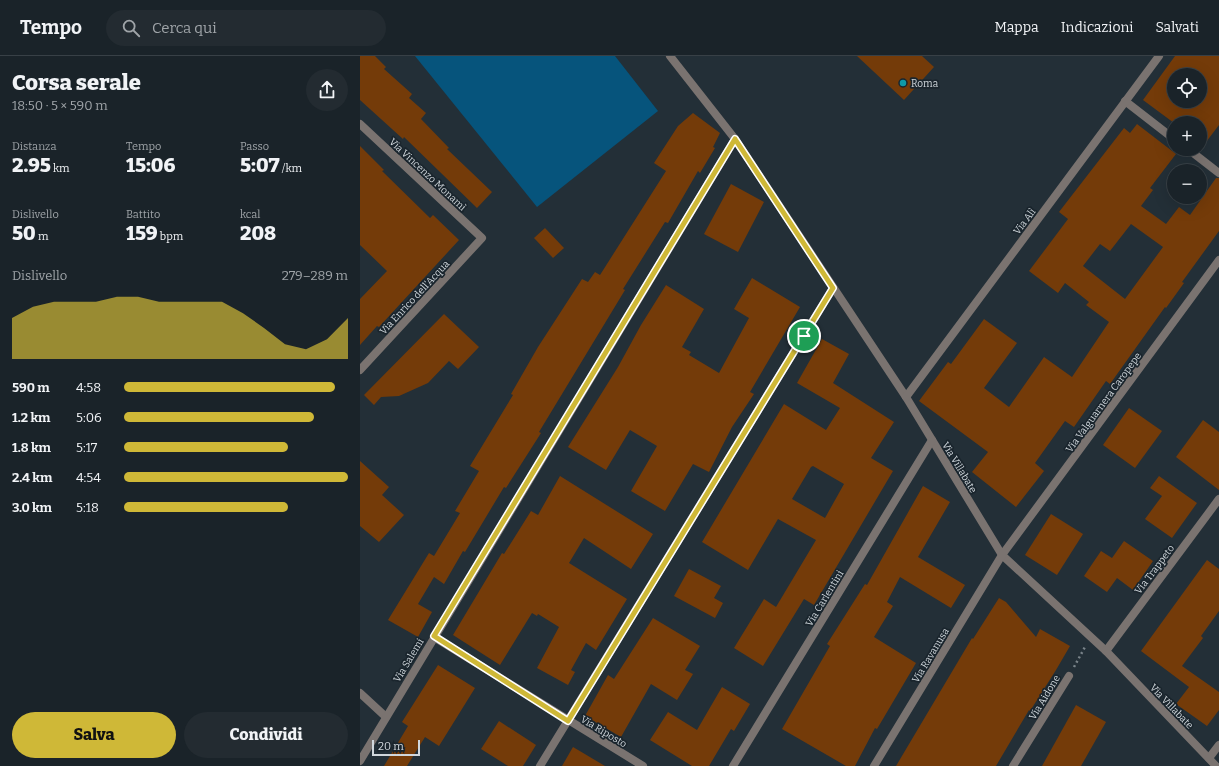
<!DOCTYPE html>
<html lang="it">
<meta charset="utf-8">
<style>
body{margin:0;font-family:Bitter,serif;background:#232b31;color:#f1f3f6;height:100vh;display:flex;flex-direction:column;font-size:15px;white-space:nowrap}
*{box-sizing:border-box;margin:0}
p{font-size:13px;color:#9fa4a8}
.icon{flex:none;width:22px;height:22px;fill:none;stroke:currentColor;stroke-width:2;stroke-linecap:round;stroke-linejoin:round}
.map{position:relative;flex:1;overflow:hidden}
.side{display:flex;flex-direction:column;background:#1a2329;width:360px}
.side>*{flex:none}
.controls{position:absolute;left:807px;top:12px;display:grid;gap:8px}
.controls a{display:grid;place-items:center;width:40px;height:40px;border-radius:50%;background:#1a2329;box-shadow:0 4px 16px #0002,0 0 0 1px #384046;font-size:20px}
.scale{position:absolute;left:12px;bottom:10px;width:48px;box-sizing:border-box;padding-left:4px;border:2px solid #d0d7dc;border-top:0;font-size:11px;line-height:14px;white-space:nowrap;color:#d0d7dc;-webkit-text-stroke:3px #1a252d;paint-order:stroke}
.pin{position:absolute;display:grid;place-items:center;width:34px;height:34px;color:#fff;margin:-17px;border:2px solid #fff;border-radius:50%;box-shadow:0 1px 4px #0007}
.round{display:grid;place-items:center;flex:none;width:42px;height:42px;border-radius:21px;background:#232b31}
.headline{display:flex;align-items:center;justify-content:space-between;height:68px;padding:0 12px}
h1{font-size:22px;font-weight:800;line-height:30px}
.figures{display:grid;grid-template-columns:repeat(3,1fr);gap:6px;height:68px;padding:4px 12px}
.figures div{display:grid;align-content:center}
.figures b{font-size:20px;font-weight:800}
.figures small{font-size:11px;font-weight:400}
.figures p{font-size:11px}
.chart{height:112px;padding:8px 12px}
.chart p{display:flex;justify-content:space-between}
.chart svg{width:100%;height:72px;margin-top:4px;fill:#cfb837;opacity:.7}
.action{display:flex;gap:8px;margin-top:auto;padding:8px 12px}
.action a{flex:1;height:46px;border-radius:24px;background:#cfb837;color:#111;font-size:16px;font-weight:800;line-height:46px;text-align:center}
.action a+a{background:#232b31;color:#f1f3f6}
ul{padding:0 12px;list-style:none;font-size:13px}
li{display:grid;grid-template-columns:64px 48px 1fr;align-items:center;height:30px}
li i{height:10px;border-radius:5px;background:#cfb837}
header{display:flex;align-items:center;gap:24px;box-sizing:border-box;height:56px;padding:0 20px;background:#1a2329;border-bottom:1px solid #384046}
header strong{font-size:19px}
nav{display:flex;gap:22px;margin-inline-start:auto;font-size:14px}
.search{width:280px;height:36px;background:#232b31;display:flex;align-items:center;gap:10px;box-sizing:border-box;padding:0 14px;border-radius:22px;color:#9fa4a8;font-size:15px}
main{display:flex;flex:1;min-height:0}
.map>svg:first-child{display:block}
</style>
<header>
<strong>Tempo</strong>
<div class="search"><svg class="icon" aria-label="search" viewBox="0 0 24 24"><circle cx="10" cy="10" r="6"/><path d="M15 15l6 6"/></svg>Cerca qui</div>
<nav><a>Mappa</a><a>Indicazioni</a><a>Salvati</a></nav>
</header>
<main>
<section class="side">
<div class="headline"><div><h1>Corsa serale</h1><p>18:50 · 5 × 590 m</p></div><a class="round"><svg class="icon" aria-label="share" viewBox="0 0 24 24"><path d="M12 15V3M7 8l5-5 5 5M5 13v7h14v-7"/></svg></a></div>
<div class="figures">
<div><p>Distanza</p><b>2.95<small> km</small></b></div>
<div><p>Tempo</p><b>15:06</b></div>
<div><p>Passo</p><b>5:07<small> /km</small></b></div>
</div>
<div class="figures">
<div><p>Dislivello</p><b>50<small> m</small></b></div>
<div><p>Battito</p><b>159<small> bpm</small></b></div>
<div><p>kcal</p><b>208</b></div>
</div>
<div class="chart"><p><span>Dislivello</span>279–289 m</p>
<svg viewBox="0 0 160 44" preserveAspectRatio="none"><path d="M0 44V19L10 12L20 9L30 9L40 9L50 6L60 6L70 9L80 9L90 9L100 9L110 16L120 25L130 35L140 38L150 32L160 19V44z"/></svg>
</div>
<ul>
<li><b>590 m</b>4:58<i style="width:94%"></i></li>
<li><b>1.2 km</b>5:06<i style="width:85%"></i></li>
<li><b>1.8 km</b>5:17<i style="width:73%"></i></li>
<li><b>2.4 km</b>4:54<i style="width:100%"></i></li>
<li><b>3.0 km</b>5:18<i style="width:73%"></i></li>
</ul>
<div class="action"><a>Salva</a><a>Condividi</a></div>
</section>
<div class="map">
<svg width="859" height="710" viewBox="0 0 859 710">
<rect width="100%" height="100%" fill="#232f37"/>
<path fill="#06547c" d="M55 0H255L298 55 177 151Z"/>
<g fill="#743b09" fill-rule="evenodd">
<path d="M0 0H15L26 11 24 13 52 38 49 42 66 57 61 63 89 92 87 93 132 136 117 152 44 81 43 83 0 44Z"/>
<path d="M497 0H562L574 11 544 44Z"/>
<path d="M815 0H859V69L840 94V67H814L783 44ZM814 19H840V45H814Z"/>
<path d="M333 57 360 77 353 91 355 92 340 117 338 115 308 167 305 166 263 233 265 234 179 376 181 377 146 432 144 431 105 496 103 495 84 528 74 521 58 548 72 556 58 581 28 564 69 497 74 500 100 457 95 455 119 415 110 410 153 339 151 338 178 291 222 223 228 226 235 216 240 219 306 115 294 107 318 70Z"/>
<path d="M777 68 816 98 790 132 793 134 781 150 806 168 819 151 830 159 856 122H859V175L822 226 824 227 806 252 805 251 750 328 746 325 714 371 705 365 675 407 684 415 656 451 612 416 628 396 559 345 588 306 591 308 624 263 657 287 624 332 649 351 684 301 712 321 749 266 726 249 729 246 705 227 698 237 669 215 708 163 699 156 764 72 770 77ZM771 168 803 191 765 243 723 210 740 188 750 195Z"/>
<path d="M0 90 24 114 22 115 70 162 73 159 99 184 19 271 17 270 0 289V243L27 215 0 189Z"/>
<path d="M371 128 404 146 378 196 344 178Z"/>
<path d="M185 172 204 192 193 202 174 182Z"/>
<path d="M392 222 440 251 390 336 394 338 372 371 349 416 333 408 305 455 271 435 297 390 270 374 246 414 208 391 258 311 281 269 306 229 344 253 322 291 331 296 329 299 359 317 389 262 374 253Z"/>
<path d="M84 258 119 291 98 313 89 305 68 327 39 340 21 341 14 349 4 339Z"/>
<path d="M462 283 489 298 473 327 534 366 511 402 533 415 454 549 444 543 403 610 374 592 404 543 416 551 456 484 418 463 388 514 342 486 424 348 466 374 480 352 437 327ZM453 410 484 428 465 462 432 443 451 411Z"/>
<path d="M769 352 802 375 775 412 743 389Z"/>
<path d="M843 364 859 376V434L816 401Z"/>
<path d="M0 405 29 431 22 439 44 459 19 486 0 470Z"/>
<path d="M200 420 293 478 271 513 224 482 209 507 267 543 236 594 226 587 211 614 215 616 208 629 177 612 199 571 178 558 177 560 172 557 140 609 93 579 142 497 144 498 171 455 178 459Z"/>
<path d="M799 420 837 447 812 482 785 463 802 440 790 432Z"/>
<path d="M563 430 590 446 558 501 605 529 591 552 540 521 527 546 533 550 514 581 556 607 517 673 515 672 495 710H486L422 673 470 590 467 588 505 528 507 529Z"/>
<path d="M691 458 723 478 697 519 665 499Z"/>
<path d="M764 485 793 505 773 534 757 522 747 536 724 520 741 495 752 502Z"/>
<path d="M847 504 859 513V555L841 580 843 582 822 610 859 636V654L847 670 816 648 829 631 781 595Z"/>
<path d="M329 513 361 530 354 542 363 547 355 562 314 540Z"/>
<path d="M639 542 646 546 676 581 680 573 710 590 696 614 670 655 669 654 636 710H536L612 582 613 583Z"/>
<path d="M293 562 340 590 325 614 333 618 317 644 291 628 261 681 225 660 248 619 254 623Z"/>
<path d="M78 609 115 632 79 690 65 681 47 710H24L48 670 42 666Z"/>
<path d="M362 631 390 648 374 675 371 673 349 710H332L290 684 308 656 337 674Z"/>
<path d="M716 649 746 666 721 710H682Z"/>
<path d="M139 665 176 689 163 710H148L121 693Z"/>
<path d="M213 691 245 710H202Z"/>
</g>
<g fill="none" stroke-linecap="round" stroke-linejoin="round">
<path stroke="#7a848a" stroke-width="2.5" stroke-dasharray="2 3" stroke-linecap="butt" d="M714 611 725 591"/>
<g stroke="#7a7370" stroke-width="8">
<path d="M310 0 375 83 546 341 642 499 746 595 856 710"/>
<path d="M765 45 814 83"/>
<path d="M0 68 122 182 0 314"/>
<path d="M828 93 859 117"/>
<path d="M546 341 799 0"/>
<path d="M74 581 283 710"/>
<path d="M746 595 859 443"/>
<path d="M0 637 26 661"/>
<path d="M849 702 859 689"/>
<path d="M0 705 375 83"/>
<path d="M180 710 473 232"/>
<path d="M373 710 572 384"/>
<path d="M514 710 642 499 859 204"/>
<path d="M653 710 709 620"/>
</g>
</g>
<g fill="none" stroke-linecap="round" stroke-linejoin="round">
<defs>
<path id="route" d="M375 83 473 232 208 665 74 580Z"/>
</defs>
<use href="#route" stroke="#fff" stroke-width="8"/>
<use href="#route" stroke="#cfb837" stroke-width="5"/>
</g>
<circle fill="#0f9aa8" stroke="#1a252d" stroke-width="1.5" cx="543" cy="27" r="4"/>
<g text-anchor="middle" stroke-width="3.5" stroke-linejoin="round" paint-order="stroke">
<g font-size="10" fill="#d0d7dc" stroke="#1a252d" text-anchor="start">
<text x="551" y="31">Roma</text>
</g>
<g font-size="10" fill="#d0d7dc" stroke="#1a252d">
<text transform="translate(68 118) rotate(43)" y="4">Via Vincenzo Monamì</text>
<text transform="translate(664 165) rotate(-53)" y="4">Via Alì</text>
<text transform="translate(54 241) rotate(-47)" y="4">Via Enrico dell'Acqua</text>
<text transform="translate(743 346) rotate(-54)" y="4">Via Valguarnera Caropepe</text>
<text transform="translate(600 411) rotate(59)" y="4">Via Villabate</text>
<text transform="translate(794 513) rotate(-53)" y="4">Via Trappeto</text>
<text transform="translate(464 542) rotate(-59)" y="4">Via Carlentini</text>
<text transform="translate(570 599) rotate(-59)" y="4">Via Ravanusa</text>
<text transform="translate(48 604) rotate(-59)" y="4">Via Salemi</text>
<text transform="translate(684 641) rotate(-59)" y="4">Via Aidone</text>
<text transform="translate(812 650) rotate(46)" y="4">Via Villabate</text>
<text transform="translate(244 675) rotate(31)" y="4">Via Riposto</text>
</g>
</g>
</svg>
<div class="controls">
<a><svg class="icon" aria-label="locate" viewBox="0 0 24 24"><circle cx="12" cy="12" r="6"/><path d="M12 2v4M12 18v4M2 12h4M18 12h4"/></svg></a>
<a>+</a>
<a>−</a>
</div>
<div class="scale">20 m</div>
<div class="pin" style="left:444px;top:280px;background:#1e9e55"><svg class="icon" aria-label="arrive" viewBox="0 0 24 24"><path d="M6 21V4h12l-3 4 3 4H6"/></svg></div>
</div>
</main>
